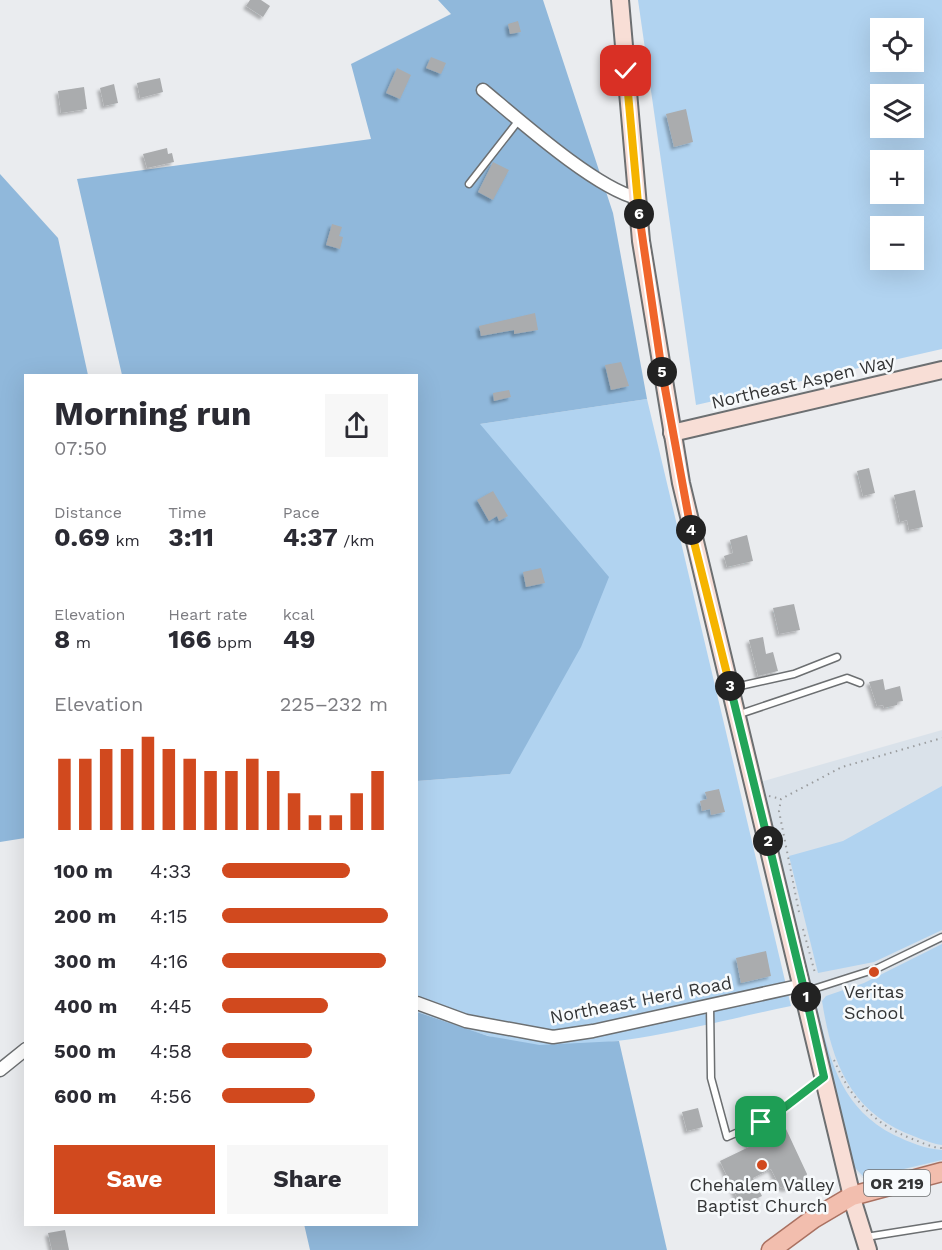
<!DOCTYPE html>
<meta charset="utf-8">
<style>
body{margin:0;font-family:"Work Sans",sans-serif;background:#f7f7f7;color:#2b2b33;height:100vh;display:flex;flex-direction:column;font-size:22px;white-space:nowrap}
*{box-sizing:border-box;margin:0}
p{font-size:20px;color:#7c7c81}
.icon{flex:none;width:33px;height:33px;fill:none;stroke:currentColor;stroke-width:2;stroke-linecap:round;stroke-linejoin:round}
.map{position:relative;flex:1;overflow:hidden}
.details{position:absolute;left:24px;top:374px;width:394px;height:852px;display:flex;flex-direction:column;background:#fff;border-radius:0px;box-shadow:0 6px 24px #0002}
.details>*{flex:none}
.buttons{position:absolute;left:870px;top:18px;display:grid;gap:12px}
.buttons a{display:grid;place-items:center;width:54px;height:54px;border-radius:0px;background:#fff;box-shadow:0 6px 24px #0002;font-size:30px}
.pin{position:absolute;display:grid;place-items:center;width:51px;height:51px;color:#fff;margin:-26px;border-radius:12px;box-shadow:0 3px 9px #0006}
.km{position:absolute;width:30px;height:30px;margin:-15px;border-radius:50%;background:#222;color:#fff;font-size:16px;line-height:30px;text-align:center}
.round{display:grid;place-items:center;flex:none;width:63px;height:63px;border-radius:0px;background:#f7f7f7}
.summary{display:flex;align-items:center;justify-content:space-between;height:102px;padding:0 30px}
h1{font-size:33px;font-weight:700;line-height:45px}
.figures{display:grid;grid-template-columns:repeat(3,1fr);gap:9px;height:102px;padding:6px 30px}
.figures div{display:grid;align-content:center}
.figures b{font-size:26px;font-weight:700}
.figures small{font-size:16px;font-weight:400}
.figures p{font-size:16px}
.chart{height:168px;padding:12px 30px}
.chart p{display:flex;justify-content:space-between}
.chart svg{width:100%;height:108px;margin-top:6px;stroke:#d1491e;stroke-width:6}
.action{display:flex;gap:12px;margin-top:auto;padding:12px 30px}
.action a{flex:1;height:69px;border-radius:0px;background:#d1491e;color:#fff;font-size:24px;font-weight:700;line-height:69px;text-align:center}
.action a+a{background:#f7f7f7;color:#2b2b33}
ul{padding:0 30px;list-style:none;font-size:20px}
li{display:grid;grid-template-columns:96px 72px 1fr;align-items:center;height:45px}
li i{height:15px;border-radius:8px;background:#d1491e}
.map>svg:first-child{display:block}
</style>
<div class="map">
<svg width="942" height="1250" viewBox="0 0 942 1250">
<defs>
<filter id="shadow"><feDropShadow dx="-3" dy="3" stdDeviation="1.5" flood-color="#0004"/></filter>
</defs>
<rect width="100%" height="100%" fill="#eaecef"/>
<path fill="#dae2ea" d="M942 730V1162L871 1178H862L851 1166 760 782Z"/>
<g fill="#b1d3f0" fill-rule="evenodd">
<path d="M638 0H942V349L696 405ZM880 28H914V62H880ZM880 94H914V128H880ZM880 160H914V194H880ZM880 226H914V260H880Z"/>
<path d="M647 399 791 1006C709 1023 625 1048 541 1045 499 1044 457 1025 417 1012V781L510 774 480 424Z"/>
<path d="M942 786V930L874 962 818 973 789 856 843 841Z"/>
<path d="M942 944V1145C933 1144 924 1140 916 1137 851 1114 832 1064 822 1001L826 996 864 983Z"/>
<path d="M816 1004C830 1058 839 1107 894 1135 909 1142 925 1149 942 1150V1160L870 1177 863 1176 852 1165 814 1010Z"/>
</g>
<g fill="#90b8db">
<path d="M438 0H543L613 213 647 399 480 424 609 577 581 647 510 774 417 781V375H122L77 179 371 139 351 64 451 14Z"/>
<path d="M0 174 58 238 88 375H26L25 838 0 842Z"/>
<path d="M417 1012 488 1036 540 1045 619 1041 667 1250H310L304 1224H417Z"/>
</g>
<g fill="#aaacae" filter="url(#shadow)">
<path d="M250 0H261L270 6 263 17 246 6Z"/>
<path d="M518 21 521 32 510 34 508 24Z"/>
<path d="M431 57 446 63 441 74 426 68Z"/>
<path d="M397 68 411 75 400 99 386 93Z"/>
<path d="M160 78 163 92 140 98 137 83Z"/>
<path d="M114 84 118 103 104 106 100 88Z"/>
<path d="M84 87 87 109 61 113 58 91Z"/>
<path d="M686 109 693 142 674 147 666 114Z"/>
<path d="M167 148 168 154 172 153 174 162 147 168 143 154Z"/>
<path d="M493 162 509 170 493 200 478 192Z"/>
<path d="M332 224 342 227 339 236 343 237 340 249 326 245Z"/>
<path d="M535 313 538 330 514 334V330L481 336 479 326Z"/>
<path d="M621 362 629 386 611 390 605 365Z"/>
<path d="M509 390 511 397 494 401 493 393Z"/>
<path d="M869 468 875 493 863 496 857 471Z"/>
<path d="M915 490 923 527 909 530 907 520 900 522 894 495Z"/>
<path d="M493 491 508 516 499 521 497 516 489 521 477 500Z"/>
<path d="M747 535 753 561 727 567 724 556 733 553 730 540Z"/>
<path d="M541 568 545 583 526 587 523 572Z"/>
<path d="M794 604 800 630 779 634 773 608Z"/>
<path d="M763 637 766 654 773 652 778 671 758 676 749 640Z"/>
<path d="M883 679 885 690 900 686 903 701 897 702V705L884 708 883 705 877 706 869 682Z"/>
<path d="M719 789 725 812 711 815 710 809 702 811 700 801 707 799 705 792Z"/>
<path d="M766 951 771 976 741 983 736 958Z"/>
<path d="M698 1108 703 1127 687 1131 682 1112Z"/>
<path d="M786 1129 807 1174 805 1180 786 1189 780 1187 771 1169 753 1178 762 1196 741 1206 720 1161 749 1147 744 1137 755 1132 759 1142Z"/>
<path d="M65 1230 69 1250H52L48 1233Z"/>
</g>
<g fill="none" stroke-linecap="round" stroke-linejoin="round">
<defs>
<g id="lane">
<path d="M469 184 519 120"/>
<path d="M731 688 794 674 837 657"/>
<path d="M737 715 847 678 860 683"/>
<path d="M804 992 876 969 942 937"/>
<path d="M710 1005 711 1078 727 1137 772 1117 822 1080"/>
<path d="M866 1237 942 1225"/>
</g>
<g id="street">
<path d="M483 90C518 119 595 188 637 198"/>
<path d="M417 1003 466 1021 553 1037 593 1031 803 985"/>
<path d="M0 1070 26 1049"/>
</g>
<g id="secondary">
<path d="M620 0 641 241 681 483 854 1205 868 1250"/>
<path d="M672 433 942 370"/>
</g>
<path id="primary" d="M771 1250 813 1219 852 1196 942 1172"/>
</defs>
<use href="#lane" stroke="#6c6f71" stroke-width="9"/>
<use href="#street" stroke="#6c6f71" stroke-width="15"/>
<use href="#secondary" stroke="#6c6f71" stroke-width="20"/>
<use href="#primary" stroke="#aa7161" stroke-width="21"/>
<g stroke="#9a9c9e" stroke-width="2" stroke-dasharray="1.5 4.5" stroke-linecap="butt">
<path d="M769 796 781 799"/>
<path d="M799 912 779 811 781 799 842 767 942 738"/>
<path d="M803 929 815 973"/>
<path d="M834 1060C851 1099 874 1125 915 1140 923 1143 933 1148 942 1148"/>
</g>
<use href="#lane" stroke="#fff" stroke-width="6"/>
<use href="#street" stroke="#fff" stroke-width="12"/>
<use href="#secondary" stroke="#f8ded6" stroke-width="16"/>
<use href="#primary" stroke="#f2beae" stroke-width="18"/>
</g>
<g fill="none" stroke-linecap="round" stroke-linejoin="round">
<defs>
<path id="split-1" d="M761 1122 772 1117 824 1077 806 997"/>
<path id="split-2" d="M768 841 806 997"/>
<path id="split-3" d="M730 686 768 841"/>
<path id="split-4" d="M691 530 730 686"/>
<path id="split-5" d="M662 372 691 530"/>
<path id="split-6" d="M639 214 662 372"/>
<path id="split-7" d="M626 71 639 214"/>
</defs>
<use href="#split-1" stroke="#fff" stroke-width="12"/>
<use href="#split-2" stroke="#fff" stroke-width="12"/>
<use href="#split-3" stroke="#fff" stroke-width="12"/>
<use href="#split-4" stroke="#fff" stroke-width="12"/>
<use href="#split-5" stroke="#fff" stroke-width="12"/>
<use href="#split-6" stroke="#fff" stroke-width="12"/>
<use href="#split-7" stroke="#fff" stroke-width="12"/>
<use href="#split-1" stroke="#22a559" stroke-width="8"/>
<use href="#split-2" stroke="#22a559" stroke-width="8"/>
<use href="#split-3" stroke="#22a559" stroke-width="8"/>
<use href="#split-4" stroke="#f5b400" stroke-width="8"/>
<use href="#split-5" stroke="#f0652b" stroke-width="8"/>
<use href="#split-6" stroke="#f0652b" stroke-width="8"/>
<use href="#split-7" stroke="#f5b400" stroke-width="8"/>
</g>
<g fill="#d1491e" stroke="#f7fafc" stroke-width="2">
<circle cx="874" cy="972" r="6"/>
<circle cx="762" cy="1165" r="6"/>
</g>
<g text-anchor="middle" stroke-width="5" stroke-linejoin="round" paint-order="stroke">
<rect fill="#f7fafc" stroke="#6e7071" stroke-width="1.5" x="864" y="1170" width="66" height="26" rx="4.5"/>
<g font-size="16" font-weight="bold" fill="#343536">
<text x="897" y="1189">OR 219</text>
</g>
<g font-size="18" fill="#343536" stroke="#f7fafc">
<text transform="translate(803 382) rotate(-13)" y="6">Northeast Aspen Way</text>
<text transform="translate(641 1000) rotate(-11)" y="6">Northeast Herd Road</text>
</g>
<g font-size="18" fill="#343536" stroke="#f7fafc">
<text x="874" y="998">Veritas<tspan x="874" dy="21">School</tspan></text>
<text x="762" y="1191">Chehalem Valley<tspan x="762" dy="21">Baptist Church</tspan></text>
</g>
</g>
</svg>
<div class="buttons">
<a><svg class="icon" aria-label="locate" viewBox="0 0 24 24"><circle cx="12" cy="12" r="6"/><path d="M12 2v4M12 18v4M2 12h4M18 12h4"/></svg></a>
<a><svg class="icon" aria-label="layers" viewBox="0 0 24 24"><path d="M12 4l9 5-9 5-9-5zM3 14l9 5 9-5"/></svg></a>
<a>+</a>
<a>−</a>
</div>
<div class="pin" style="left:761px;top:1122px;background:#1e9e55"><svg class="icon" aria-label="arrive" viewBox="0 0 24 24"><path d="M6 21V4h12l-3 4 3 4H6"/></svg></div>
<div class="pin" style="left:626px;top:71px;background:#d93025"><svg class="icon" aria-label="check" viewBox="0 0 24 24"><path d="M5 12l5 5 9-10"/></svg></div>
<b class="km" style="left:806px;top:997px">1</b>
<b class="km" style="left:768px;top:841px">2</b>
<b class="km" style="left:730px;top:686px">3</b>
<b class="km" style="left:691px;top:530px">4</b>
<b class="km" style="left:662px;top:372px">5</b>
<b class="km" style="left:639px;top:214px">6</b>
<section class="details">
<div class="summary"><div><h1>Morning run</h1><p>07:50</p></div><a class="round"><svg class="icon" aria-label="share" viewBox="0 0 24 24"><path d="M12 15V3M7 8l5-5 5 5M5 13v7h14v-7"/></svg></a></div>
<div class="figures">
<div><p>Distance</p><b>0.69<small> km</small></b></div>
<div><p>Time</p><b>3:11</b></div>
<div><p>Pace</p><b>4:37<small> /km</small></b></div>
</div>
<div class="figures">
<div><p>Elevation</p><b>8<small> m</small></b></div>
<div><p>Heart rate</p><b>166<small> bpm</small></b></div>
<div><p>kcal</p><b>49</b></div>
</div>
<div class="chart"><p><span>Elevation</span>225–232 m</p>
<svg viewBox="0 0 160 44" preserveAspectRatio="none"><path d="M5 44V15M15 44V15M25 44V11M35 44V11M45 44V6M55 44V11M65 44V15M75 44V20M85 44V20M95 44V15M105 44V20M115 44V29M125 44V38M135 44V38M145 44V29M155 44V20"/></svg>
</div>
<ul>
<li><b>100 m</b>4:33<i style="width:77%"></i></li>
<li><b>200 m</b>4:15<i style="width:100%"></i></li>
<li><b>300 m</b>4:16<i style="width:99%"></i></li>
<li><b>400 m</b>4:45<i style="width:64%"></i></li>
<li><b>500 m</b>4:58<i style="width:54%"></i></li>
<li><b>600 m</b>4:56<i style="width:56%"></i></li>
</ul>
<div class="action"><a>Save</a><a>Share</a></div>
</section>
</div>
